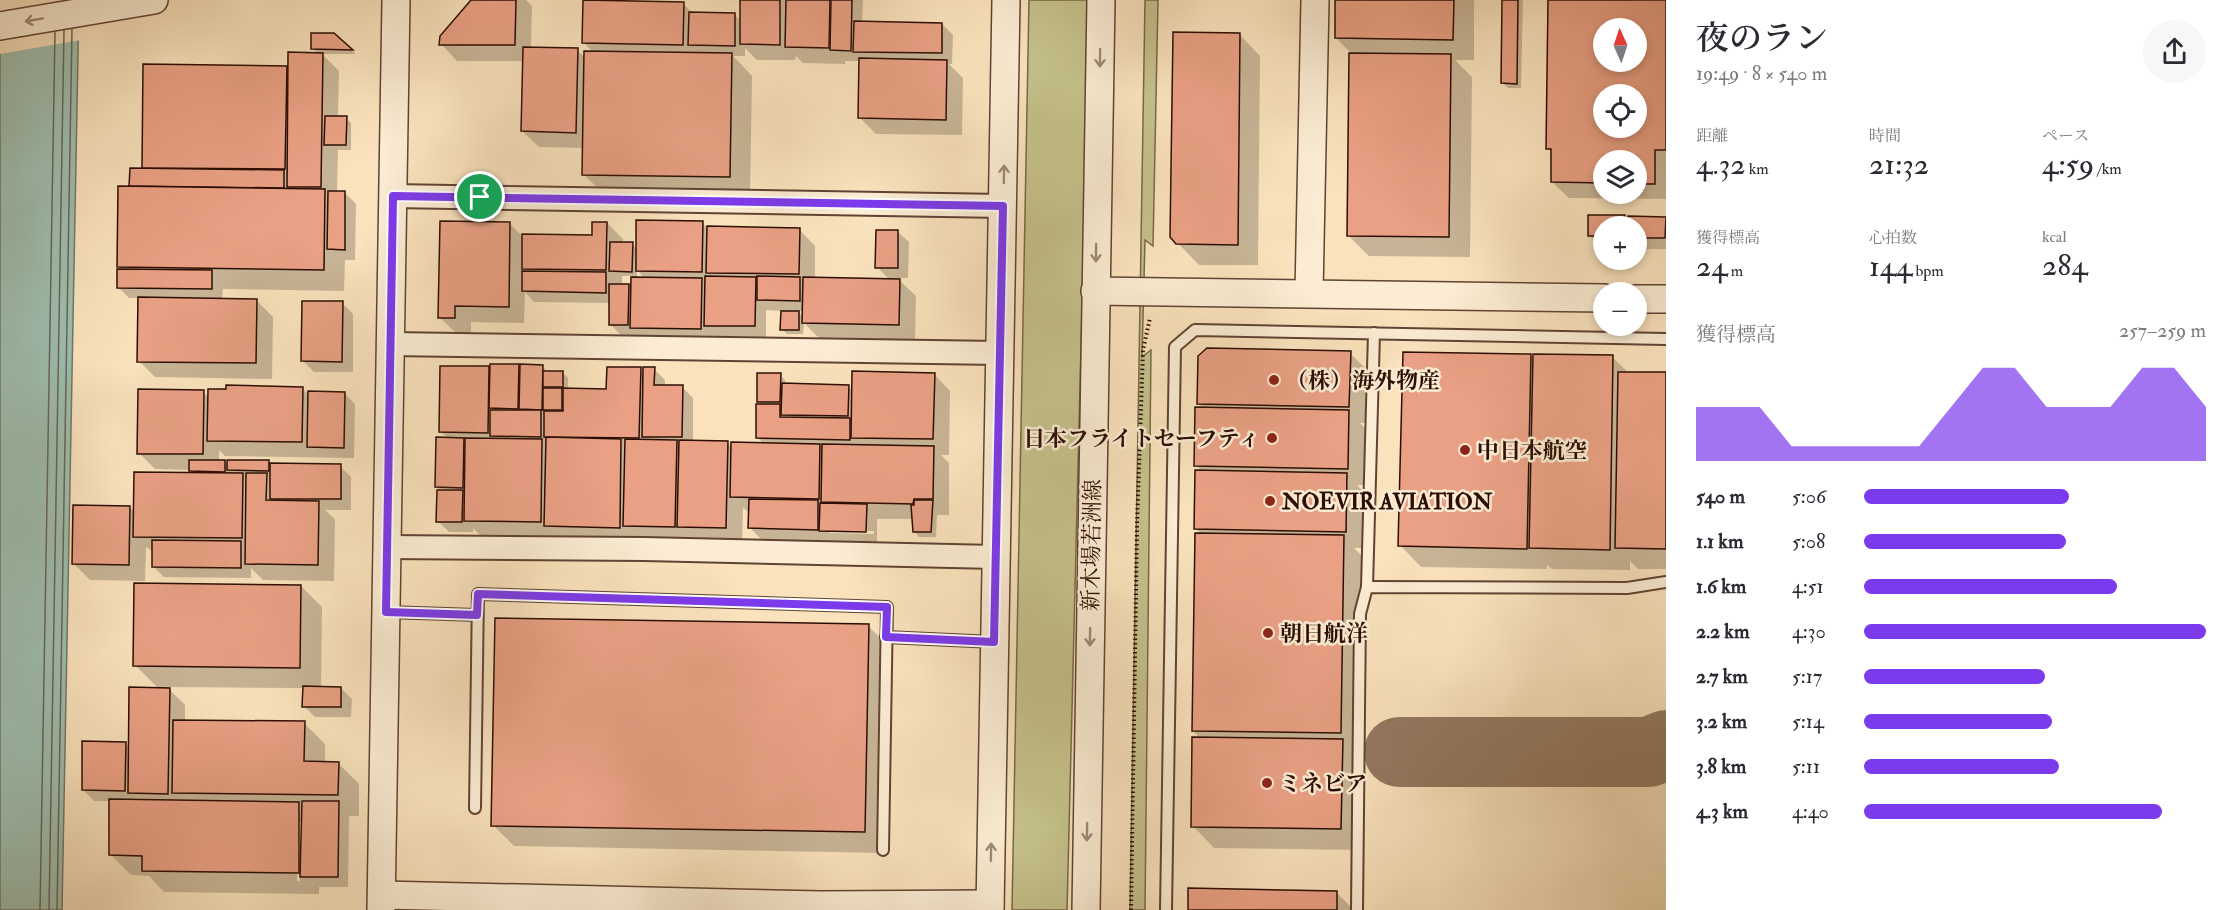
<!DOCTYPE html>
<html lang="ja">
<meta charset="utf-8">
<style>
body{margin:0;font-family:"IM FELL Double Pica","Noto Serif JP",serif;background:#f7f7f7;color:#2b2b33;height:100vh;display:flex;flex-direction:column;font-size:22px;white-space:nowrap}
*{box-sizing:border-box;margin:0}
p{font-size:20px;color:#7c7c81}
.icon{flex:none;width:33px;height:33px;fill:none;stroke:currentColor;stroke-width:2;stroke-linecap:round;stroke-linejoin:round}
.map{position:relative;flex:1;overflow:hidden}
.details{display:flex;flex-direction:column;background:#fff;width:570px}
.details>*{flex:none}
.needle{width:39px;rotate:357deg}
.controls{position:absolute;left:1593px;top:18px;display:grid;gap:12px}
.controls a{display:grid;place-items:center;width:54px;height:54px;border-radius:50%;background:#fff;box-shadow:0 3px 9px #0003;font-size:30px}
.pin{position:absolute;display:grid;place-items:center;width:51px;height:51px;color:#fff;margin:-26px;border:3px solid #fff;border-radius:50%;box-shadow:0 2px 6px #0007}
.round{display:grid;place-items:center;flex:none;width:63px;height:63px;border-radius:32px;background:#f7f7f7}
.head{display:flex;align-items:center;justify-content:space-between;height:102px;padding:0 30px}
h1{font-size:33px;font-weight:600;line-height:45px}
.figures{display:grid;grid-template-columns:repeat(3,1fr);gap:9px;height:102px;padding:6px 30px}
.figures div{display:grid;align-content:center}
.figures b{font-size:30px;font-weight:600}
.figures small{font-size:16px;font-weight:400}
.figures p{font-size:16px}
.chart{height:168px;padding:12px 30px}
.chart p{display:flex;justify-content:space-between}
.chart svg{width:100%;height:108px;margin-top:6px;fill:#7c3aed;opacity:.7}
ul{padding:0 30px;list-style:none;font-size:20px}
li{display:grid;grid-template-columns:96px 72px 1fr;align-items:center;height:45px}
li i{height:15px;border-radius:8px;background:#7c3aed}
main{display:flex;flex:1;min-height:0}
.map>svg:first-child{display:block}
</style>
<main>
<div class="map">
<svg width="1666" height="910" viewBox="0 0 1666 910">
<rect width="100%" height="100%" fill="#f9e2bc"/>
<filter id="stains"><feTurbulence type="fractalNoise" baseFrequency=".00333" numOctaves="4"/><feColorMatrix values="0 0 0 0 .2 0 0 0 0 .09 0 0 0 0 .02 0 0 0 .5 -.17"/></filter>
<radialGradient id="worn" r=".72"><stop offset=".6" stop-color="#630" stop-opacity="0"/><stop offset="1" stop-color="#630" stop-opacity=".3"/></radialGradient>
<g fill="#c5c18b" stroke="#796848" stroke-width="1.5">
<path d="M1029 0H1088L1086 147 1067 910H1012Z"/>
<path d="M1145 0H1158L1153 246 1145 240 1142 357 1151 350 1145 910H1130Z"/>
</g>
<path fill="#9ebeaf" stroke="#71786b" stroke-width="1.5" d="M0 0H79L62 910H0Z"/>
<path fill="#f9e2bc" d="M0 0H82L81 40 0 54Z"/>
<g fill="#0003" fill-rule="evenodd">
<path d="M473 0H526L532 6 531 49 577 50 585 58 593 52 584 43 589 2 587 0 683 3 693 14H734L741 21 742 0H863L862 22 942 24 953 35 952 64H949L963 78 962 135 876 134 860 118 861 61H845V64L803 63 796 56 795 60H757L745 48V56H733L752 76 750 198 605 195 583 174 584 148 539 147 522 131 524 61H457L441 44ZM845 49H859V52H845Z"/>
<path d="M1337 0H1474V60H1455L1472 77 1470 257 1369 256 1348 235 1353 55 1336 38Z"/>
<path d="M1504 0H1523L1521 88H1508L1503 83Z"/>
<path d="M1549 0H1666V199L1569 198 1552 182 1553 153 1547 148ZM1604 28H1636V62H1604ZM1604 94H1636V128H1604ZM1604 160H1636V194H1604Z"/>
<path d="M1239 34 1260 56 1258 265H1199L1172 237Z"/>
<path d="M333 35 356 54H322L339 71 338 118H346L351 123V150H338L337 193H345L356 204 355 260H345L344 291 223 289 222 300 257 301 273 317 272 379 155 377 139 361 140 298H129L118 287 122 270 118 266 134 188 131 185 147 170 144 167 286 67 290 71 318 54 312 48Z"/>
<path d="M1590 216 1624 217 1629 222 1665 218 1666 249H1640L1636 245V226H1604V247H1601L1590 236Z"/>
<path d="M702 222 707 228 799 229 815 246V279L890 280 877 267 898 232 909 242 908 278H897L916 296 915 341 820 339 804 323 803 334H787L782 329V311L766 310V337L717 336V345L648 344 639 335H621L610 324 611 303 534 302 525 292 524 323 471 322V334L456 333 439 317 510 224 524 238 594 236 607 223 623 239V244H632L637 249ZM637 270 645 279H637ZM622 276H632V289L629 285H622ZM797 311H803V317Z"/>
<path d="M342 303 353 314V372H314L303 361Z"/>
<path d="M1350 353 1366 369 1365 423H1360L1365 428 1364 485H1357L1363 491 1362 548H1354L1364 558 1362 850 1214 848 1193 826 1201 739 1193 731 1202 535 1195 528 1202 472 1196 465 1204 409 1199 404Z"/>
<path d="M1530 356 1534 360 1612 357 1629 373H1666V569H1638L1630 561V570L1552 569 1547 565V569L1421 567 1400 545Z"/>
<path d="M492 365 542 366 548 372 563 373 568 378V389L608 390 640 369 644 373 654 369 665 380V387H682L693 398V442H727L732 448 764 444 757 437 763 406 758 401 780 375 785 380V385L848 386 853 391 934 374 950 391 949 455H941L949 463V515H937L936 537H919L914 531V519H877V543L761 539 750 528V513L743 508 742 544 695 543 691 538V542H641L636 536 635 543 482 537 473 528V532H449L438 521 442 492 437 487 448 439 440 431 488 368 491 371ZM830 530 874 531V534L830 533Z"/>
<path d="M302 388 309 395 344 393 355 404 354 458 225 456 219 450V462H225L229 466 268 462 271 465 340 466 351 477V510H325L335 519 334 581 263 580 251 568V578L164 577 153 566 154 552 146 547 145 581 90 580 74 564 129 507 135 512 194 474 191 470 155 469 139 453 203 392 209 398Z"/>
<path d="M301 586 322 607 321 688H341L352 699 351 717H315L304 706V688L167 687 185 705V722L304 723 325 744V763H338L359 784V816H349L348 887H319V894L164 892 149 876 131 875 110 854 111 801H94L83 790 125 743 130 748 159 689 135 665ZM298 822H301L300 881H297Z"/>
<path d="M868 626 890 647 886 853 514 846 493 825Z"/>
<path d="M1336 892 1354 910H1190Z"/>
</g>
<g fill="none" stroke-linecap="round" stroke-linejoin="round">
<g stroke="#66665a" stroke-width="1.5">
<path d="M40 910 55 32"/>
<path d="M49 910 64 30"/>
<path d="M57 910 72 29"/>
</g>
<path stroke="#937860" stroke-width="70" d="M1399 752H1649L1666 745"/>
</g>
<g fill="#e9a084" stroke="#2d0e04" stroke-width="1.5" fill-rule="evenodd">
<path d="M471 0H516L515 45H439L440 36Z"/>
<path d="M583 0 684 2 683 45 582 43Z"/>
<path d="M740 0H780V45L740 44Z"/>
<path d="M786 0H830L829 48 785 47Z"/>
<path d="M831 0H852L851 51 830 50Z"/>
<path d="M1335 0H1454L1453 40 1335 38Z"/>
<path d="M1502 0H1518L1517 84 1501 83Z"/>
<path d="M1548 0H1666V150H1655V184H1636V160H1604V183L1551 182V149H1546ZM1604 28H1636V62H1604ZM1604 94H1636V128H1604Z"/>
<path d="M689 12 735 13V46L688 45Z"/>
<path d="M854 21 942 23V53L853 52Z"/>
<path d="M1173 32 1240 33 1238 245 1176 244 1170 237Z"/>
<path d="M311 33H334L353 50 311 49Z"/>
<path d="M523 47 578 48 576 133 521 131Z"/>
<path d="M584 51 732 53 730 177 582 175Z"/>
<path d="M288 52 323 53 321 187H287Z"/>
<path d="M1349 53 1451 54 1449 237 1347 236Z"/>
<path d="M859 58 947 60 946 120 858 118Z"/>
<path d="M143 64 287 66 285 169 142 168Z"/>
<path d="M325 116H347L346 145H324Z"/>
<path d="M130 168 284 170V188L129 186Z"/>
<path d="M118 186 325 189 324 270 117 267Z"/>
<path d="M328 191H345V250L327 249Z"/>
<path d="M1588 215H1625V226H1604V236H1588Z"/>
<path d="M1628 216 1666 217 1665 238H1636V226H1628Z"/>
<path d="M636 220 703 221 702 272 636 271Z"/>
<path d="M440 221 510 222 509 307 455 306V318H438Z"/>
<path d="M592 222H607L606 270 522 269V234L592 235Z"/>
<path d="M707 226 800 228 799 274 706 273Z"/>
<path d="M876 230H898V268H875Z"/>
<path d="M610 242H633L632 272 609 271Z"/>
<path d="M117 269 212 270V289L117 288Z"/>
<path d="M522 271 606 272V293L522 291Z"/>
<path d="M705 276 756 277 755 326H704Z"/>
<path d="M757 276 800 277V301L757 300Z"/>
<path d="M631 277 702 278 701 329 630 328Z"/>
<path d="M803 277 900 279 899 325 802 323Z"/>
<path d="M609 284H629L628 325H609Z"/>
<path d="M138 297 257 299 256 363 137 362Z"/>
<path d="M302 301H343L342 362 301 361Z"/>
<path d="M781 311H799V330H780Z"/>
<path d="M1207 348 1351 351 1349 407 1197 404 1198 356Z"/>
<path d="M1403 352 1531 354 1527 549 1398 546Z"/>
<path d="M1533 354 1613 355 1610 550 1529 548Z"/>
<path d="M490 364H519L518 409 489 408Z"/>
<path d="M520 364 543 365 542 410 519 409Z"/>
<path d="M440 366H489L488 433 439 432Z"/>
<path d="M607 367H641L639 438 544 437V411H563V388L606 389Z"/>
<path d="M643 367H655L654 385H683L682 437H642Z"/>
<rect x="543" y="371" width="20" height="16"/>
<path d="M852 371 935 373 933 439 851 438Z"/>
<path d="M1618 372H1666V549L1615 548Z"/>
<path d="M757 373H781L780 402H757Z"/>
<path d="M782 383 849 385 848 416 781 415Z"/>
<path d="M226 385 303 387 302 442 207 441 208 389H226Z"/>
<rect x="543" y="388" width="19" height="22"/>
<path d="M138 389 204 390 203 454H137Z"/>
<path d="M308 391 345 392 344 448 307 447Z"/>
<path d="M756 404H780V417L850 418V440L756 438Z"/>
<path d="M1195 407 1349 410 1348 469 1194 466Z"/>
<path d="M490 410H541V437L490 436Z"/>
<path d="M436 437 464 438 463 488 435 487Z"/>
<path d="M546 437 621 439 620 528 544 526Z"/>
<path d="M465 438 542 439 541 522 464 521Z"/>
<path d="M625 439 677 440 675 527 623 526Z"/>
<path d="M679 440 728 441 726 528 677 527Z"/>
<path d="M731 442 820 444 819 499 730 497Z"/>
<path d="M822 444 934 446 933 499H914L913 504 821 502Z"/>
<path d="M189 460H225V472L189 471Z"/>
<path d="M227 460H269V471L227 470Z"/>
<path d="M270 463 341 464V499H270Z"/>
<path d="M1195 470 1347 473 1346 532 1194 529Z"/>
<path d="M134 472 243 473 242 538 133 537Z"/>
<path d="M246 473H267L266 500 319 501 318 565 245 564Z"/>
<path d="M437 490H463L462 522H436Z"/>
<path d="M749 499 818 500V530L748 528Z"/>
<path d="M914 500H933L931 532H913L911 505H914Z"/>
<path d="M820 503 867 504 866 532 819 531Z"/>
<path d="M73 505 130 506 129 565 72 564Z"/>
<path d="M1195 533 1344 535 1341 733 1192 731Z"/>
<path d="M152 540 241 541V568L152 567Z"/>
<path d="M134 583 301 585 300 668 133 666Z"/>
<path d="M495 618 869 624 865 832 491 826Z"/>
<path d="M303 686 341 687V707H302Z"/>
<path d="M129 687 170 688 168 794 128 793Z"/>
<path d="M173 720 305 721 304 761 339 762 338 795 172 793Z"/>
<path d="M1192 737 1343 739 1341 829 1191 827Z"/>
<path d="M82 741 126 742 125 791 82 790Z"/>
<path d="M109 799 299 802V873L142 871V856L109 855Z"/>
<path d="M302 801H339L338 877H300Z"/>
<path d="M1188 888 1337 891V910H1188Z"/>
</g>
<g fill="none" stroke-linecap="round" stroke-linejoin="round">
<defs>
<g id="service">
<path d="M1367 587 1374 333"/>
<path d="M386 612 477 615"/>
<path d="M886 637 994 642"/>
<path d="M475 808 478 594 887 607 883 850"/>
<path d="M1166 910 1175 347 1195 330 1666 339"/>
<path d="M1357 910 1360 614 1367 587 1627 588 1666 582"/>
</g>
<g id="minor">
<path d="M393 196 1003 206"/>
<path d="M390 344 999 353"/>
<path d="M387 547 644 549 996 557"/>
</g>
<g id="tertiary">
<path d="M0 26 154 0"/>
<path d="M1095 291 1604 298"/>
<path d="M1309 293 1315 0"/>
<path d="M1636 299H1666"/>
<path d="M382 895 820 905 990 904"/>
<path d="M381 910 396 0"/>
<path d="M990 910 1006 0"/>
<path d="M1086 910 1101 0"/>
</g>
</defs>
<use href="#service" stroke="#604332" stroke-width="14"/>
<use href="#minor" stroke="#604332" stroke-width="26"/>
<use href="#tertiary" stroke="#604332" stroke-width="30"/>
<path stroke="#2d0e04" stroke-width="4" stroke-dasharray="1.5 3" stroke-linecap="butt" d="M1131 910 1137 526 1143 350 1150 318"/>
<use href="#service" stroke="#fbecd3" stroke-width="10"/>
<use href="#minor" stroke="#fbecd3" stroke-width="22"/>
<use href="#tertiary" stroke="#fbecd3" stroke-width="27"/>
</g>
<defs><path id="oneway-shaft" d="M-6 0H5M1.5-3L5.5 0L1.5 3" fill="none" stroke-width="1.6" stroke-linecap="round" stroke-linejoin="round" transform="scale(1.5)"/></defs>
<g stroke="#9e8876">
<use href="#oneway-shaft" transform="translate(34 20) rotate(170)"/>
<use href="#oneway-shaft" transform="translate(1100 58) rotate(91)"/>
<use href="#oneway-shaft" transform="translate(1004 174) rotate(-89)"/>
<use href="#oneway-shaft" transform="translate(1096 253) rotate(91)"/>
<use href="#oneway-shaft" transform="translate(1090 637) rotate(91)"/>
<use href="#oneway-shaft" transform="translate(1087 832) rotate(91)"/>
<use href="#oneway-shaft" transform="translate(991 852) rotate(-89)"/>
</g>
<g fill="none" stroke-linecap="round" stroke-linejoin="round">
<defs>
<path id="route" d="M393 196 1003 206 994 642 886 637 887 607 478 594 477 615 386 612Z"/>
</defs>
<use href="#route" stroke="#fff" stroke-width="12"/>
<use href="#route" stroke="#7c3aed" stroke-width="8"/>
</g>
<g fill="#8f2418" stroke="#fbecd3" stroke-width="2">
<circle cx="1274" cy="380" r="6"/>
<circle cx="1272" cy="438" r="6"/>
<circle cx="1465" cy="450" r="6"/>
<circle cx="1270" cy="501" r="6"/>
<circle cx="1268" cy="633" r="6"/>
<circle cx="1267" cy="783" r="6"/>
</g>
<g text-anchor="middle" stroke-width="5" stroke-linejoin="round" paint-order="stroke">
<g font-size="22" font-weight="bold" fill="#2d0e04" stroke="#fbecd3" text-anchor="start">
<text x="1286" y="388">（株）海外物産</text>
<text x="1260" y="446" text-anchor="end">日本フライトセーフティ</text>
<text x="1477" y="458">中日本航空</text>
<text x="1282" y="509">NOEVIR AVIATION</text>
<text x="1280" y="641">朝日航洋</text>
<text x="1279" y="791">ミネビア</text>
</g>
<g font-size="22" fill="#2d0e04" stroke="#fbecd3">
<text transform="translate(1091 545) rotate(-89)" y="8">新木場若洲線</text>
</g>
</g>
<rect width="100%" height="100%" filter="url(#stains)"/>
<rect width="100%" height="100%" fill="url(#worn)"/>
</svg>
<div class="controls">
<a><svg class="needle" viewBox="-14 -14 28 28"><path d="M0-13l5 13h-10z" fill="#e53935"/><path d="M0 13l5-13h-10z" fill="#7c7c81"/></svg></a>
<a><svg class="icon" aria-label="locate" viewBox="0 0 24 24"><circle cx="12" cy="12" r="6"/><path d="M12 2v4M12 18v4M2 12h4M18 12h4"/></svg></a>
<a><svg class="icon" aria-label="layers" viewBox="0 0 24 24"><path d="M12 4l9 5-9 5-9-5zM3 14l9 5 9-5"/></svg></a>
<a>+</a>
<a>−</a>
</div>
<div class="pin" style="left:480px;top:197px;background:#1e9e55"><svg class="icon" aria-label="arrive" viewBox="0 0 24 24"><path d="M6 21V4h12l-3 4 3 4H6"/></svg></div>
</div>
<section class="details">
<div class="head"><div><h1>夜のラン</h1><p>19:49 · 8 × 540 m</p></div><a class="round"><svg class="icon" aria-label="share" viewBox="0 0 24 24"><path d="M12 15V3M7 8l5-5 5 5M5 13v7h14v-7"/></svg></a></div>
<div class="figures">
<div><p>距離</p><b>4.32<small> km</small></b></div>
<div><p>時間</p><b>21:32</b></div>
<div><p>ペース</p><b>4:59<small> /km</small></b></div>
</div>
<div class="figures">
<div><p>獲得標高</p><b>24<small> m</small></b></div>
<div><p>心拍数</p><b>144<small> bpm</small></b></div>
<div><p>kcal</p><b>284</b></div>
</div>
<div class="chart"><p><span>獲得標高</span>257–259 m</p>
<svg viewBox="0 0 160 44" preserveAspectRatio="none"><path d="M0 44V22L10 22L20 22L30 38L40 38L50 38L60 38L70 38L80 22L90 6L100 6L110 22L120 22L130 22L140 6L150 6L160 22V44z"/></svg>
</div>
<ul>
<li><b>540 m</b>5:06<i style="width:60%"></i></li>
<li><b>1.1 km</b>5:08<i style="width:59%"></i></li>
<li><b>1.6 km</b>4:51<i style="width:74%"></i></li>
<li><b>2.2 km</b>4:30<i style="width:100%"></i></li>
<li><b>2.7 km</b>5:17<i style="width:53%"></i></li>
<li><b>3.2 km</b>5:14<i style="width:55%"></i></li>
<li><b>3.8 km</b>5:11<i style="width:57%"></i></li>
<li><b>4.3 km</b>4:40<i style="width:87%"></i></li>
</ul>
</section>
</main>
